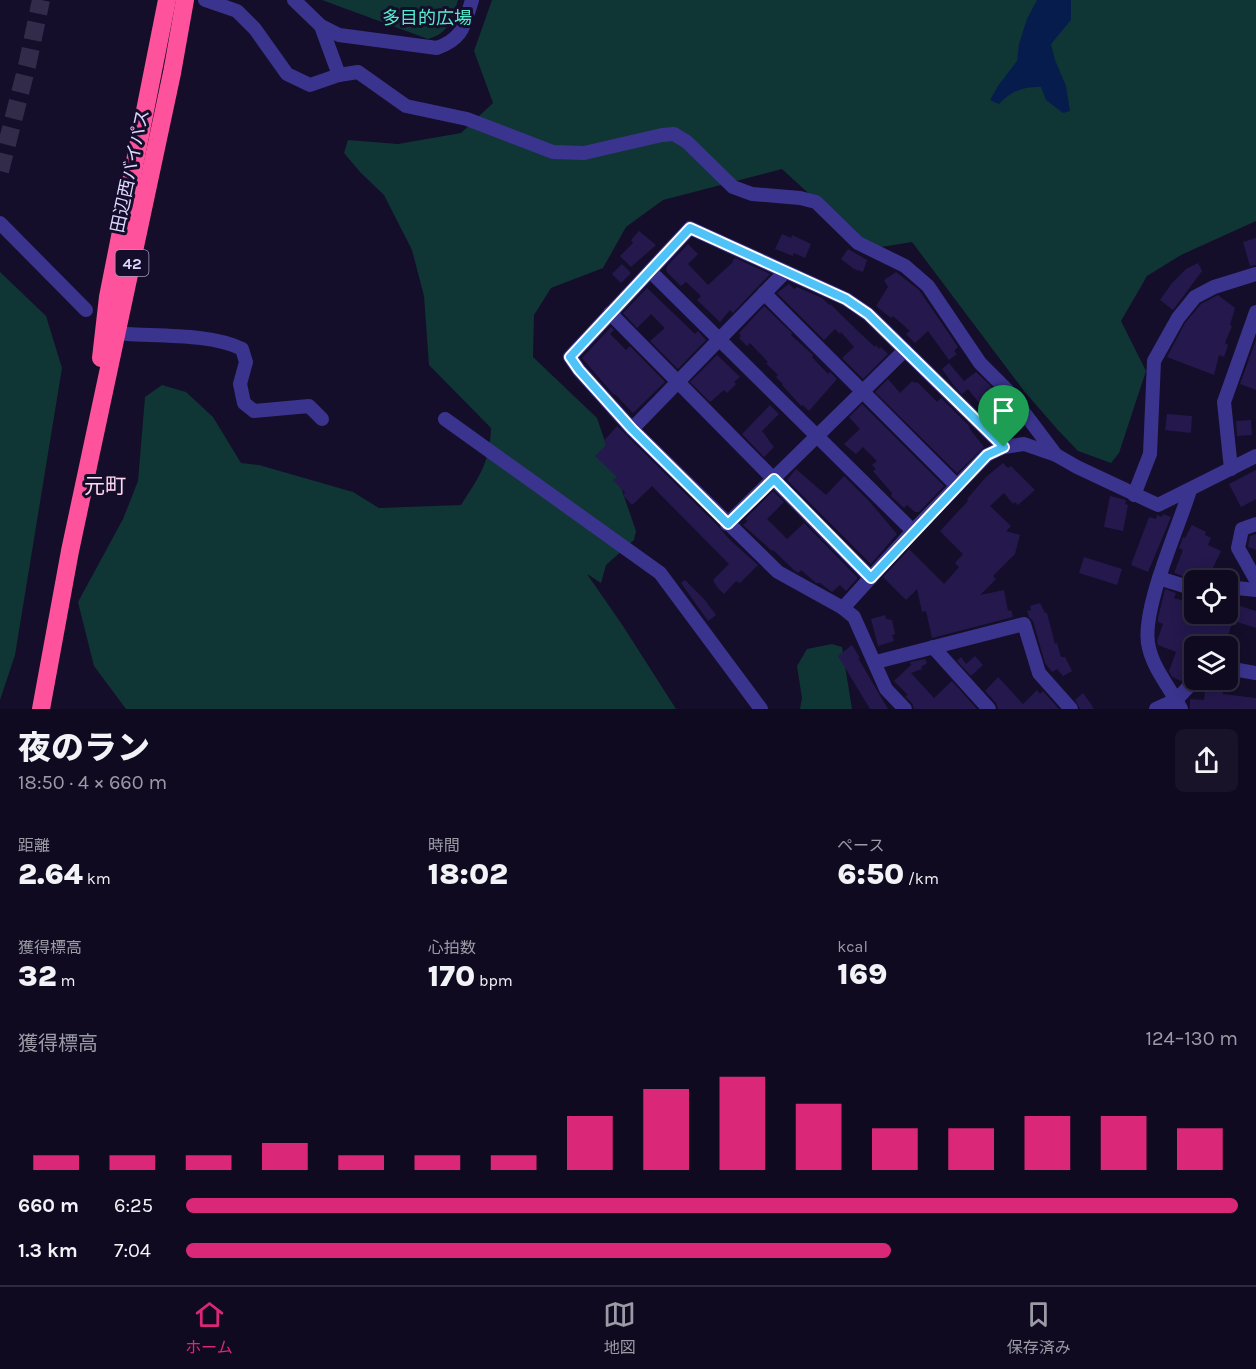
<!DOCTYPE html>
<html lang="ja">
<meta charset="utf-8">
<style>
body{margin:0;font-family:Karla,"Noto Sans JP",sans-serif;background:#181329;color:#f1f3f6;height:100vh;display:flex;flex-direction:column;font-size:22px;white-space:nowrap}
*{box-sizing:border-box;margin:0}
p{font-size:20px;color:#9b9aa5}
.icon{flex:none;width:33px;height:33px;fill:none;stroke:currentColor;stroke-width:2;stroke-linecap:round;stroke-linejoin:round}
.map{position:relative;height:709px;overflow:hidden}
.details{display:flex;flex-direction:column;background:#0f0a20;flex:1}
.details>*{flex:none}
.controls{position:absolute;left:1184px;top:570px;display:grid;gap:12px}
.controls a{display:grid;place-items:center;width:54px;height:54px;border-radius:9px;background:#0f0a20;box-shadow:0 3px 15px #0003,0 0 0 2px #2f2b3e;font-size:30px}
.pin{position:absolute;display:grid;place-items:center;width:51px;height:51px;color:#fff;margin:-62px -26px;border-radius:50% 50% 50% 0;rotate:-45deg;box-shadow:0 0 6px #0007}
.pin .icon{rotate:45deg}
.round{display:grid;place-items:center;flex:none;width:63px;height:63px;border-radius:9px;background:#181329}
.headline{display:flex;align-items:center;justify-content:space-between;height:102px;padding:0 18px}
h1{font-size:33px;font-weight:800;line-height:45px}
.figures{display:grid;grid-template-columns:repeat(3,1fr);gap:9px;height:102px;padding:6px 18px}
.figures div{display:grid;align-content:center}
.figures b{font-size:30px;font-weight:800}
.figures small{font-size:16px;font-weight:400}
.figures p{font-size:16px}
.chart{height:168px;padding:12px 18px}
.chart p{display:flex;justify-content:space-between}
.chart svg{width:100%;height:108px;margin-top:6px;stroke:#db2777;stroke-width:6}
ul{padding:0 18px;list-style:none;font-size:20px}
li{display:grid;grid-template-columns:96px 72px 1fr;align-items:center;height:45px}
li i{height:15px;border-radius:8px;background:#db2777}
.tabs{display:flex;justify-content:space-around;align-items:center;height:84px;border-top:2px solid #2f2b3e;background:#0f0a20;font-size:16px;color:#9b9aa5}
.tabs a{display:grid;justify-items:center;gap:3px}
.tabs .selected{color:#db2777}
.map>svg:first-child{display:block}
</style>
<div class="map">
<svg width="1256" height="709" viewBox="0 0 1256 709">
<rect width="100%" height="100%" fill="#140e2a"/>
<g fill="#103535">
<path d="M322 0H458C452 20 449 33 428 39Z"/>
<path d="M492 0H1256V221L1181 255 1147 276 1121 321 1146 371 1119 453 1111 463 1078 451 1057 429 1024 391 912 242 869 249 782 169 663 200 626 227 603 268 551 288 534 315 533 357 597 418 636 531 634 540 606 565 601 583 587 574 623 626 676 709H126L94 666 78 602 123 519 138 481 145 397 162 385 186 392 213 417 241 463 259 465 353 492 379 508 461 505C479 477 490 463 491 428L429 365 424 296 412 250 384 195 360 172 344 153 348 140 398 144 461 133 493 103 474 51Z"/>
<path d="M0 272 46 316 62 368 15 655 0 700Z"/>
<path d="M832 644 842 647 852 709H800L802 698 797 666 807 649Z"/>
</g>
<path fill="#051c4c" d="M1037 0H1071V20L1051 44 1055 60 1066 86 1070 111 1063 113 1046 100 1041 87C1024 86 1011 91 999 104L990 100 998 86 1017 61 1019 44 1027 19Z"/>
<g fill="#25184d">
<path d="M639 231 656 245 631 267 620 256 633 243 631 240Z"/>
<path d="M782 234 791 238 792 235 811 244 805 258 794 253 793 256 775 249Z"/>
<path d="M1256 238V265L1250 266 1243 242Z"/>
<path d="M688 244 698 254 688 264 708 285 733 262 732 261 735 258 770 274 733 313 730 310 720 322 697 300 701 296 686 282 681 286 667 272 666 269 668 265Z"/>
<path d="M848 249 867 260 863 272 854 269 841 259Z"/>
<path d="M1198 263 1202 271 1173 310 1160 300 1172 283 1186 269Z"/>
<path d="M622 264 631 273 621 283 612 274Z"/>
<path d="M896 272 919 290 958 347 954 351 957 354 949 360 928 331 915 343 906 334 910 331 893 316 891 318 876 306 888 287 884 280Z"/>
<path d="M789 284 794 289 797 287 822 298 829 305 830 304 862 335 875 347 876 345 879 349 881 347 888 354 863 379 842 358 854 347 841 332 840 334 835 329 824 340 777 293Z"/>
<path d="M647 288 695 334 698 331 706 340 678 369 650 341 665 328 651 314 637 328 623 313Z"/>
<path d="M1218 295 1235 308 1230 325 1232 326 1225 343 1228 345 1224 357 1219 355 1214 375 1167 357 1185 323 1201 304Z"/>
<path d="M764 306 792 333 791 335 813 355 812 357 828 374 830 372 837 379 809 411 803 405 801 406 782 385 783 384 776 377 778 375 766 363 768 362 750 343 747 346 739 338 741 336 739 333Z"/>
<path d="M611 327 614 330 610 334 626 350 630 346 665 382 633 413 615 394 614 395 582 358Z"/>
<path d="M1256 340V390L1240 384Z"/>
<path d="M717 355 740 377 734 382 736 384 727 393 724 390 710 402 690 382Z"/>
<path d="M949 363 964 381 976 372 991 386 1008 415 1010 413 1020 427 1012 433 1008 429 1002 432 968 389 962 394 955 387 942 369Z"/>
<path d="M888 379 900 393 912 381 915 383 917 382 937 402 941 398 970 427 969 428 984 447 957 473 875 392Z"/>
<path d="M862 404 944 486 919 512H915L907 505 904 508 891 496 892 493 873 471 876 469 872 465 877 461 863 447 856 454 844 444 860 429 849 417Z"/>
<path d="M770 405 779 414 762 431 774 447 764 457 742 434Z"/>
<path d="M1167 414 1192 416 1191 433 1165 430Z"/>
<path d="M1251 420 1252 435 1237 436 1236 421Z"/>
<path d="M617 426 717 525 730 540 758 565 740 583 736 581 724 594 717 587 713 580 729 564 652 486 632 505 623 495 625 493 613 480 617 477 595 456 607 444 604 441Z"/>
<path d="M1003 463 1008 468 1011 466 1035 490 1018 505 1015 502 1013 504 1004 493 990 506 1011 526 1006 531 1020 535 1015 554 993 576 996 579 980 595 1004 590 1008 611 1011 610 1013 617 932 638 926 611 922 612 917 589 906 600 883 577 909 549 944 584 959 567 955 563 963 554 940 531 968 501 967 499 986 477Z"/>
<path d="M796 469 826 495 844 476 869 501 897 534 871 564 787 480Z"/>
<path d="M1256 470V499L1241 507 1229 484Z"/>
<path d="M773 491 784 502 767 519 787 539 804 523 857 577V579L847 590 846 591 840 585 832 592 820 583H816L801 570 798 573 794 570 773 550 772 551 743 525 748 521 745 519Z"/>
<path d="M1110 496 1126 500 1125 504 1128 505 1123 531 1104 527Z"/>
<path d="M1163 514 1171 517 1148 572 1131 565 1149 517 1156 519 1157 515 1162 517Z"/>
<path d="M1192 525 1206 532 1205 535 1211 538 1208 545 1221 551 1209 576 1192 568 1189 578 1174 573 1183 550 1179 548 1183 537 1185 538Z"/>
<path d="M1256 534V550L1248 547 1250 536Z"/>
<path d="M1084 557 1122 569 1117 585 1079 573Z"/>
<path d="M685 580 704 599 716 615 708 621 681 583Z"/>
<path d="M1165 589 1176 593 1174 598 1191 603 1188 614H1227V602L1256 611V628L1237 622 1236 625 1232 624 1224 646H1194V657L1191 664 1193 665 1181 681 1172 677 1169 671 1176 652 1158 645 1157 641 1163 624 1158 622V618Z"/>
<path d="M1040 603 1045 613H1047L1055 644 1057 643 1061 657H1065L1072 671 1063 676 1057 669 1052 672 1045 663 1033 621 1029 617 1027 611 1031 610 1030 606Z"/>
<path d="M885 615 886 619 892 620 895 634 892 635 894 641 878 646 871 619Z"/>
<path d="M852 645 860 658H858L888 709H870L841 661 838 656Z"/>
<path d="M975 656 983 665 971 676 957 661 961 657 966 664Z"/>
<path d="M925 659 927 663 921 667 922 669 911 673 934 698 952 681 977 709H914L912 703 905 696 908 695 894 681 911 665 910 662Z"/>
<path d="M998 677 1023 704 1037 690 1040 694 1043 691 1059 709H998L996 703 985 691Z"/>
<path d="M1206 681 1223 682V694L1256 698V709H1190V699L1204 700Z"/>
<path d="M1083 693 1091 704 1094 709H1080L1075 700Z"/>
</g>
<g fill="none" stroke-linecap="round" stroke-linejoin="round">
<path stroke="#322c4a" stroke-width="18" stroke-dasharray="18 9" stroke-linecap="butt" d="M0 171 27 66 41 0"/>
<g stroke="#3b348e" stroke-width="14">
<path d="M205 0 237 11 255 29 287 74 310 85 339 75 358 72 406 106 467 119 553 152 584 153 662 135 674 134 687 142 733 187 752 194 800 198 816 202 858 243 905 266 928 286 980 363 1007 390 1056 455"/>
<path d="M294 0 321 26 339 35 437 48C464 38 464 25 472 0"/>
<path d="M321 26 339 75"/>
<path d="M0 223 86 310"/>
<path d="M650 271 913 531"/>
<path d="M764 293 957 486"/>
<path d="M610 313 871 578"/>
<path d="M127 334C161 336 213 334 242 349L246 362 240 384 244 403 254 411 309 406 322 419"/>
<path d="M445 419 660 573 761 709"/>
<path d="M632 429 785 272"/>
<path d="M1231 469 1224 402 1256 312"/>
<path d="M1134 495 1150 454 1154 361 1178 318 1195 297 1214 287 1256 274"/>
<path d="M727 524 905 350"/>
<path d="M1256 524 1242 529 1238 548 1256 580"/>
<path d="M1159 578 1194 589"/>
<path d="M1227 587 1256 590"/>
<path d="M843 608 913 531 987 455 1004 447 1024 444 1056 455 1077 467 1158 505 1256 456"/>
<path d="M933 647 989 709"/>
<path d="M876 662 1024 624 1039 673 1071 709"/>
<path d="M1227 668 1256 673"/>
<path d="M905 709 886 689 854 617 843 608 778 572 632 429 579 370 570 357 690 228 846 299 868 314 1004 447"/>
<path d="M1156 709 1176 700 1195 680"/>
<path d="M1181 709C1171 689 1154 670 1149 648 1139 613 1179 527 1190 490"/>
</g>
<g stroke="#ff529d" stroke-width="18">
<path d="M101 358 108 297 167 0"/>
<path d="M41 709 70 551 172 73 185 0"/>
</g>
</g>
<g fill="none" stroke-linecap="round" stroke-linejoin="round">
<defs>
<path id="route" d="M690 228 846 299 868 314 1004 447 987 455 871 578 774 479 728 524 632 429 579 370 570 357Z"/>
</defs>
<use href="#route" stroke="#fff" stroke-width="12"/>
<use href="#route" stroke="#4fc3f7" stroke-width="8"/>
</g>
<g text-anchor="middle" stroke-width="6" stroke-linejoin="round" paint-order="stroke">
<rect fill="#140e2a" stroke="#a19bbf" stroke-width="1.5" x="115.5" y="250" width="33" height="26" rx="4.5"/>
<g font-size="16" font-weight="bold" fill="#ddd7ff">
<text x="132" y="269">42</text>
</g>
<g font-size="18" fill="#56eccd" stroke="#140e2a">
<text x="427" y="24">多目的広場</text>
</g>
<g font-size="18" fill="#ddd7ff" stroke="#140e2a">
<text transform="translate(130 171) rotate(-78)" y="6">田辺西バイパス</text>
</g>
<g font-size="21" fill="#ffd9f0" stroke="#140e2a">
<text x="105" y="493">元町</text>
</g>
</g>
</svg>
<div class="controls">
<a><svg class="icon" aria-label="locate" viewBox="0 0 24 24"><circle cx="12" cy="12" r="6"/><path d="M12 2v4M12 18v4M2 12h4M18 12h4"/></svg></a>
<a><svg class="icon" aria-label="layers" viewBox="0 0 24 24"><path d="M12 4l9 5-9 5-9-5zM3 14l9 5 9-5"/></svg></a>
</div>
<div class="pin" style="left:1004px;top:447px;background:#1e9e55"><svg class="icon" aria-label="arrive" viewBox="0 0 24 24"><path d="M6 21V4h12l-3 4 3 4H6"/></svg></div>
</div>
<section class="details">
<div class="headline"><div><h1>夜のラン</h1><p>18:50 · 4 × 660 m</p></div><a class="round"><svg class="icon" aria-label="share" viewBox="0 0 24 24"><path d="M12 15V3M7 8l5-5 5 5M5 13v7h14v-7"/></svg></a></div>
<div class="figures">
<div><p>距離</p><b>2.64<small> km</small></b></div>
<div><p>時間</p><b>18:02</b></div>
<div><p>ペース</p><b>6:50<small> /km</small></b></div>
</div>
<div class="figures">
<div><p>獲得標高</p><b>32<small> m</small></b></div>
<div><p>心拍数</p><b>170<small> bpm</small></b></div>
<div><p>kcal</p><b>169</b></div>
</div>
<div class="chart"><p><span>獲得標高</span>124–130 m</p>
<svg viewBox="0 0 160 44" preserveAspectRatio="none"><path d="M5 44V38M15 44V38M25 44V38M35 44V33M45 44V38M55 44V38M65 44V38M75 44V22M85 44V11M95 44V6M105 44V17M115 44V27M125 44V27M135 44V22M145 44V22M155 44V27"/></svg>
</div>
<ul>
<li><b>660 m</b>6:25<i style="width:100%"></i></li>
<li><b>1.3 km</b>7:04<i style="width:67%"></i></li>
</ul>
</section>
<nav class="tabs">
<a class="selected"><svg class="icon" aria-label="home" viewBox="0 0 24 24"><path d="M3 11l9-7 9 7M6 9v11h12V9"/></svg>ホーム</a>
<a><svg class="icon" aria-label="map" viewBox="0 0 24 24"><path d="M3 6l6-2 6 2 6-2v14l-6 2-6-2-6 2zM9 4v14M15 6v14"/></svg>地図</a>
<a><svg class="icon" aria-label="saved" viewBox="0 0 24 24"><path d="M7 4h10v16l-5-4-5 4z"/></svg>保存済み</a>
</nav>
